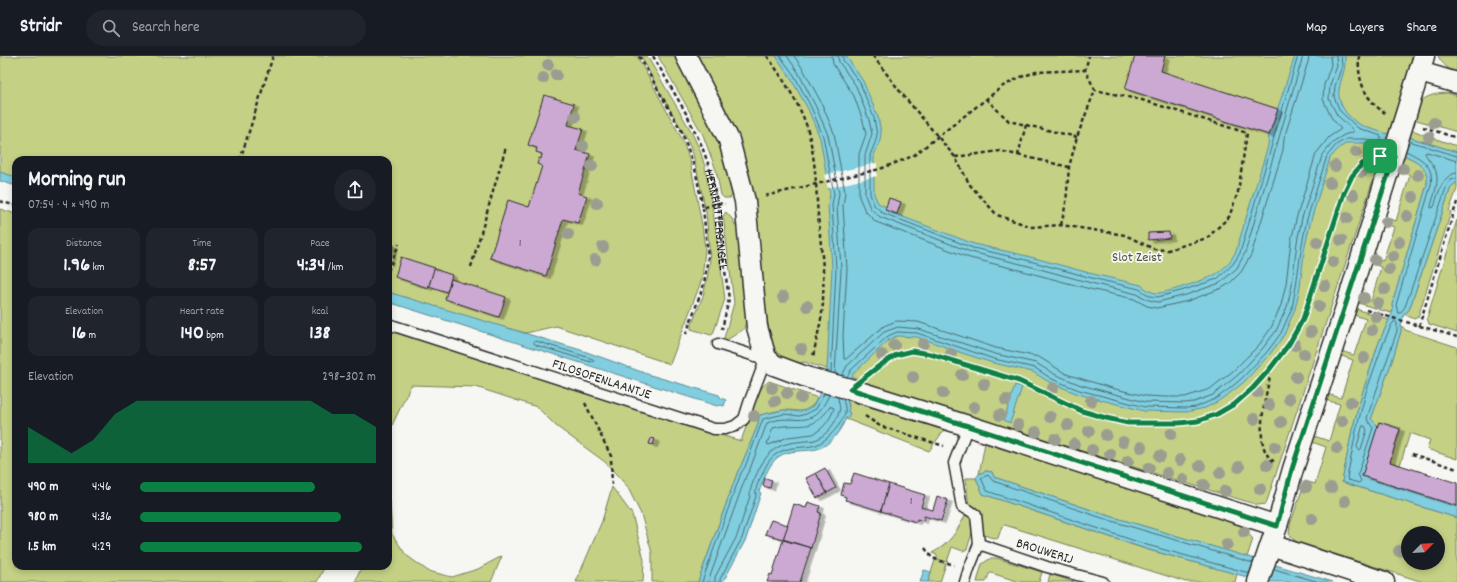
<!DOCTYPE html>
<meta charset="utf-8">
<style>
body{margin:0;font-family:Dekko,sans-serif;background:#20242c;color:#f1f3f6;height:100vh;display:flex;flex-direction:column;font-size:15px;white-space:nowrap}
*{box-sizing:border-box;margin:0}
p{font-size:13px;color:#9ea1a6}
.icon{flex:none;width:22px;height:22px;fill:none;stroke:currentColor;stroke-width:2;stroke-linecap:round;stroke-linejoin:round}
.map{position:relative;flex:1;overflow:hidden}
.side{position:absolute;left:12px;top:100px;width:380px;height:414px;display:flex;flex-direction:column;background:#171b24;border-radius:12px;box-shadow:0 2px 6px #0003}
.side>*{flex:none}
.needle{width:26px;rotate:66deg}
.controls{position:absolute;left:1401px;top:470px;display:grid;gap:8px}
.controls a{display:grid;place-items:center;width:44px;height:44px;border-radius:50%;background:#171b24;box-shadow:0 2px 6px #0003;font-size:20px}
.pin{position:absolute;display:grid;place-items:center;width:34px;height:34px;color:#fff;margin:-17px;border-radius:8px;box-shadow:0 2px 6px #0006}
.round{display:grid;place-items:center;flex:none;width:42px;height:42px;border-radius:21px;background:#20242c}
.head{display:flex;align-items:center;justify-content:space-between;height:68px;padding:0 16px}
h1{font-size:22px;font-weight:800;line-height:30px}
.figures{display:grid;grid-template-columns:repeat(3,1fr);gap:6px;height:68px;padding:4px 16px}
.figures div{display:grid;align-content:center;border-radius:10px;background:#20242c;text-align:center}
.figures b{font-size:20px;font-weight:800}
.figures small{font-size:11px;font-weight:400}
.figures p{font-size:11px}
.chart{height:112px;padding:8px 16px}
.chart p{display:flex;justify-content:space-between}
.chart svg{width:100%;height:72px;margin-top:4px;fill:#0b8043;opacity:.7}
ul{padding:0 16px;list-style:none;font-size:13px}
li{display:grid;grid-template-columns:64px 48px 1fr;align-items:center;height:30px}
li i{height:10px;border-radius:5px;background:#0b8043}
header{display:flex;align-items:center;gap:24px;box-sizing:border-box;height:56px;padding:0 20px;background:#171b24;border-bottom:1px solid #363941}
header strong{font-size:19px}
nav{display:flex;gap:22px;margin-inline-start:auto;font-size:14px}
.search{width:280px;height:36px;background:#20242c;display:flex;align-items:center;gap:10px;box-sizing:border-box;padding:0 14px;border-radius:22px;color:#9ea1a6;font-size:15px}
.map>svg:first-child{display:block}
</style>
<header>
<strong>Stridr</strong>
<div class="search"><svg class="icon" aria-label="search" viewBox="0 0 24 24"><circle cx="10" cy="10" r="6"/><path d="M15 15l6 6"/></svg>Search here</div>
<nav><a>Map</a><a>Layers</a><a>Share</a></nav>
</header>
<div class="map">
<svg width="1457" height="526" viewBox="0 0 1457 526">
<defs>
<filter id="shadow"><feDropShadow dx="4.5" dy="2.5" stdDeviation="0" flood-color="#0004"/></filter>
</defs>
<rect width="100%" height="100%" fill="#f6f6f2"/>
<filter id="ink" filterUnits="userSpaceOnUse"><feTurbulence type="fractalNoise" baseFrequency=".025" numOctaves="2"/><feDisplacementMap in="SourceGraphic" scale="8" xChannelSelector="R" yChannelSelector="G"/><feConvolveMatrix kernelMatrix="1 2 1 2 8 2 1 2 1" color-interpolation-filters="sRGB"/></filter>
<g filter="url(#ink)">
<g fill="#c4d084" stroke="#787e58" fill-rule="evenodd">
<path d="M0 0H637L682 83 690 105 702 169 705 193 702 223 670 308 556 270 526 277 388 242V104H16V126L0 121Z"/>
<path d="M641 0H647L691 75 700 94 705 111 713 155 725 243 713 278 711 279 691 273V270L703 240 707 223 710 204 706 155 693 98 685 79 660 37Z"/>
<path d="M658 0H675C689 26 706 51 717 79 725 98 729 119 733 139L730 142H724L721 139 716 114 703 79Z"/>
<path d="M697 0H1414L1266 448 1258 449 865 329 864 328 866 325 804 306 797 308 783 302 778 298 773 291 770 279 763 240 751 134 738 78 715 33Z"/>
<path d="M1438 0H1457V17C1449 14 1442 8 1438 0Z"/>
<path d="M1448 37 1457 40V76L1410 62C1420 42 1427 38 1448 37Z"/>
<path d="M1410 73 1427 80 1457 90V96L1405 80Z"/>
<path d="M1399 97C1414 104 1429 108 1427 128L1392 249 1393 255H1392L1391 257 1355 246 1357 240 1371 245 1381 211 1367 206 1369 200 1383 205 1394 171 1380 166 1381 160 1396 165 1410 119 1395 115Z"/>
<path d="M1457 126V133L1449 155 1451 156 1418 261 1414 263 1404 258 1409 254 1451 131Z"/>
<path d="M0 153 16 158V510H325L317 526H0Z"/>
<path d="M726 156 733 164 739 177 747 261 744 273 727 284 724 282 734 247 723 160Z"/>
<path d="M1457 164V277L1429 268 1427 262Z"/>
<path d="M1353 252 1389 264 1379 286 1363 335 1352 374 1342 426 1457 462V526H1423L1297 486 1293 483 1289 478 1290 469 1305 425 1315 428 1326 391 1312 386 1314 380 1329 385 1340 348 1325 344 1327 338 1341 342 1353 304 1339 299 1340 295 1354 299 1366 263 1351 258ZM1408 477H1438V507H1408Z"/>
<path d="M1400 270 1403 271 1405 274 1457 291V403L1427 393 1430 384 1410 377 1400 409 1390 406 1401 372 1379 366 1378 370 1371 363 1392 305 1401 275Z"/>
<path d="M394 276 662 362 741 385 758 337H759L762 331 769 325 818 342C806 360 802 354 785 354 777 354 767 358 760 359L757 371 741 410 738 415 698 526H652V497L641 458 627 430 605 406 556 370 537 351 476 331 411 329 388 378V279Z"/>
<path d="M847 344 944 374 929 395 846 363 849 349Z"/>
<path d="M985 387 1232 465 1240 469 1253 483 1247 501 1103 458 994 421 992 416 986 415 979 418Z"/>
<path d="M966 422H976L983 438 1145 493 1237 518 1235 526H1186L1005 469 1002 470 998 482 996 483 981 478 980 477C987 456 978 462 970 450 967 445 967 428 966 422Z"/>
<path d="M612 431 632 458 644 504 643 526H576L602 465Z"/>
<path d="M390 445 392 478 406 499 428 515 452 521 478 513 502 500 491 526H355L362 510H388V451Z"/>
<path d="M966 458H969L975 468 967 493 963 495 952 491 947 506 937 503V499L932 497C950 488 957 475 966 458Z"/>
<path d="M991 502H996L1042 516 1039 526H1020L991 517 989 518 986 526H977L982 508Z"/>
<path d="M935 504 946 508 940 526H928Z"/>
<path d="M1050 518 1074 526H1048Z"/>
</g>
<g fill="#80cedf" stroke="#5e8d97">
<path d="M776 0H846L863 25 878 61 880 71 881 79 879 88 874 99V138L878 147 886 151 885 154 974 188 1027 200 1093 218 1141 229C1146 233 1151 237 1158 237 1167 237 1212 222 1219 216 1227 210 1232 203 1236 195L1268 90 1269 79 1295 0H1345C1346 15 1341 21 1339 34 1337 48 1349 63 1361 69 1369 73 1379 75 1388 78L1383 92 1364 87H1347L1339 92 1330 102 1311 164 1305 189 1300 231 1295 253 1284 279 1270 298 1244 326 1230 337 1217 346 1205 352 1186 356 1144 355 1078 338 1049 326 1033 316 993 307 962 297 929 285 917 281 897 280 890 283 854 317C850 323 847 335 847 343 847 349 850 348 848 356L850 357 848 362H846C841 374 831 389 817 393 804 396 790 393 778 401 768 409 763 425 759 436L761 437 746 483 723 526H698L738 415 741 410 757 371 760 359 784 354 799 356 805 354 813 350 821 335 827 314 832 212 828 149 830 139 820 82 808 53 790 21Z"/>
<path d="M1405 80 1457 96V126L1451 131 1409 254 1404 258 1401 270V275L1392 305 1373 358 1371 363 1378 370 1362 420 1457 450V462L1342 426 1352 374 1363 335 1379 286 1393 255 1392 249 1427 128C1429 108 1414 104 1399 97Z"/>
<path d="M0 116 16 121V130L0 125Z"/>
<path d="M388 236 584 295 650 319 719 339 721 342 726 344 724 350 720 349 717 350 388 246Z"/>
<path d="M1015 329 1022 331 1010 367 1004 364Z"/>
<path d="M986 415 992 416 994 421 1103 458 1333 526H1265L1146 493 983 438 976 422 979 418Z"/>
<path d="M924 514 931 516 928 526H920Z"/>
</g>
<path fill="#f6f6f2" d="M877 107V120L828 132 824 119Z"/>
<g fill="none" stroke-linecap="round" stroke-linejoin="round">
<g stroke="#4d6c73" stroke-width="1">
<path d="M780 0 794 19 811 51 823 80 834 138 832 149 836 213 831 316"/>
<path d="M787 0 798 16 815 49 828 79 839 137 837 150 841 213 835 318"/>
<path d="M794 0 803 13 821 46 834 77 845 136 843 150 847 213 843 279 844 303H846L884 270 896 265 918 266 996 292 1039 301 1066 318 1115 333 1146 340 1165 341H1185L1210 333 1233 315 1259 289 1271 272 1281 249 1286 228 1291 185 1297 160 1316 98 1329 81 1341 73 1331 61 1323 43 1324 29 1331 9 1330 0"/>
<path d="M832 0 833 8 854 40 863 65 866 78 859 98V141L865 155 876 166 970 202 1023 215 1090 233 1134 243 1147 250 1157 252 1188 245 1222 232 1230 227 1241 216 1251 199 1283 94 1284 82 1308 6 1309 0"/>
<path d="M838 0 839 6 856 30 869 64 872 78 865 99V139L870 152 880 161 971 196 1025 209 1091 227 1137 238 1149 244 1158 246 1186 239 1220 227 1237 212 1245 197 1303 0"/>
<path d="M843 0V4L860 27 874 62 877 79 875 87 870 99V138L874 149 883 157 973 192 1026 204 1092 222 1139 233 1150 240 1158 241 1184 234 1217 223 1233 208 1240 197 1298 0"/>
<path d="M1409 85 1457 100"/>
<path d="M1406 95C1422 103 1434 109 1431 129L1396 249 1398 257H1400L1405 251 1447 129 1451 124 1457 122"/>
<path d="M1457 105 1427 96 1425 97C1427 102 1431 106 1434 111 1441 123 1434 138 1431 150V152L1434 151C1438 139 1442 118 1457 117"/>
<path d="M1395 265 1397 267V275L1367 362 1368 365 1373 372 1358 418 1361 425 1359 427 1348 424 1347 422 1356 375 1366 336 1383 288 1391 270Z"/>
<path d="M536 285 593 303 594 305 591 306 536 289 534 287Z"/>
<path d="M842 320 847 310 884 276 898 271 919 273 995 298 1036 307 1054 318 1081 329 1145 346 1185 347 1194 346 1213 339 1238 319 1263 292 1276 275 1287 251 1292 229 1297 186 1302 162 1322 100 1334 85 1344 79 1353 76V74L1337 59 1329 43 1330 29 1337 10 1336 0"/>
<path d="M847 321 851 314 888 280 897 276 917 277 994 303 1035 312 1052 323 1079 334 1145 351 1186 352 1196 351 1215 343 1228 334 1241 323 1267 296 1281 277 1292 252 1296 230 1302 188 1307 163 1327 100 1336 89 1346 83H1365L1379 87 1381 86V80L1358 72 1340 55 1334 41 1335 30 1342 10 1341 0"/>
<path d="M830 351H832L834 352C831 363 823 373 813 378L788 381 769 389 767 388 773 372C799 365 811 379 830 351Z"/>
<path d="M1363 370H1365L1367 374 1361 393 1359 394 1357 391Z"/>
<path d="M1274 513 1319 526"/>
<path d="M1249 517 1147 489 987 435 981 422 988 419 993 425 1102 462 1253 507"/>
<path d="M702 526 741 417 745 411 763 363 784 358 799 360 806 358 816 353 824 338"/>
<path d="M708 526 746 420 750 413 767 367C795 355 811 379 829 339"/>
<path d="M715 526V521L737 480 750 440C750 430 755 422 759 413 768 396 777 388 797 386 803 385 810 385 815 384 826 380 836 367 839 356 841 351 838 347 838 341"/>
<path d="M720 526V523L742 482 756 440C755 432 758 426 762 419 765 412 768 404 775 399 788 389 802 393 816 389 827 385 842 368 845 357 846 352 844 348 843 343"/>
</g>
</g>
<g fill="#cca9d2" stroke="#2b2b2b" filter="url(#shadow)">
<path d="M1135 0H1165L1161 15 1278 53 1269 79 1125 33Z"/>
<path d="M544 39 574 48 568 69 583 73 576 94 590 98 578 137 587 140 578 167 563 163 546 220 490 202 508 144 529 151 542 110 537 108 539 102 541 103 542 98 536 96 537 92 528 89Z"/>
<path d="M889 142 901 146 897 158 885 154Z"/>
<path d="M1169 176 1170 182 1148 184V177Z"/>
<path d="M388 187 394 189 388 208Z"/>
<path d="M401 201 435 212 428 232 395 221Z"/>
<path d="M434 213 452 219 447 236 429 230Z"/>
<path d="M451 223 506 241 499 261 445 243Z"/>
<path d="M1379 366 1400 373 1390 406 1457 427V450L1362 420Z"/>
<path d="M651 382 655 383 653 389 649 388Z"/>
<path d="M825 412 836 432 827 437 816 417Z"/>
<path d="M816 417 827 437 817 442 806 422Z"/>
<path d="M854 417 889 428 881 455 845 444 846 441 841 439 844 427 850 428Z"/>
<path d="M765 422 772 424 770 432 763 430Z"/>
<path d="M889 428 925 439 921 451 933 454 937 440 948 444 941 465 924 460 923 465 917 463 916 466 881 455Z"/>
<path d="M808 446 820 450 818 456 821 457 811 492 783 483 794 448 806 452Z"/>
<path d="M771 464 788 469 783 483 765 478Z"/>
<path d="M783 484 811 492 800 526H767L770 518 772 519Z"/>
</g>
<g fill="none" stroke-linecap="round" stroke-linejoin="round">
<defs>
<g id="service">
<path d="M388 268 714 373H725L735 370 744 363 749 347 766 302 755 300 718 288"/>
<path d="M968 370 954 407 962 451 969 454 976 459 979 488"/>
<path d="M965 526 969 513 979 488 1047 511 1103 526"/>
</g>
<g id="minor">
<path d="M686 0 729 84 745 145 757 271 766 302 774 309 809 322 850 333 968 370 1277 470"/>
<path d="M1420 16 1457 27"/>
<path d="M1271 489 1384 526"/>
<path d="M1258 526 1277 470 1293 413 1347 248 1424 0"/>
</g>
</defs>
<use href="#service" stroke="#2b2b2b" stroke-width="13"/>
<use href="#minor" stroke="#2b2b2b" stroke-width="23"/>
<g stroke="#2b2b2b" stroke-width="2.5" stroke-dasharray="4 3" stroke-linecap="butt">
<path d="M639 0 682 76 695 113 703 152 717 147 725 148"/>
<path id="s1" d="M653 0 687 59 701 88 709 110 719 154 722 193 729 243 722 273"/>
<path d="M767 0C781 19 800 49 807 71 814 96 816 121 817 146 819 178 825 210 823 243 823 263 816 282 813 302"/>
<path d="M873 0 902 38 955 101 970 129 997 159 1032 171 1061 169 1125 179 1154 193 1168 194 1207 182 1229 161 1238 136 1247 77 1142 44 1095 34"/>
<path d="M1359 0C1357 24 1365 44 1385 57"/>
<path d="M1026 69 1077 81"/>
<path d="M1423 71 1457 82"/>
<path d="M1018 99 1069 111"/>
<path d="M955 101 1000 95 1018 99 1026 69 1009 65 986 43"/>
<path d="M240 104 273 0"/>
<path d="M765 140 880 113 913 100 1003 30 1021 21 1036 16 1085 14"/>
<path d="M0 145 16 150"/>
<path d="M1061 169 1066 147 1069 111 1077 81 1095 34 1085 14 1089 0"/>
<path d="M471 211 506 91"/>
<path d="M388 215 399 188"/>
<path d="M1366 254 1457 281"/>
<path d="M1419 270 1457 146"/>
<path d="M686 278 704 228 708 201 703 152"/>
<path d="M1269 315 1270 320C1266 340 1251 394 1275 406"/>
<path d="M870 318 879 310 896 299 912 295 930 298 1019 325 1082 355 1106 362 1128 367H1179L1198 365 1217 358 1236 347 1253 332 1269 314 1289 287 1303 263 1344 137C1350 125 1356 111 1369 105"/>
<path d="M585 347 611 400 612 431"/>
<path d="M865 360 880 370 944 390"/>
<path d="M1412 398 1457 413"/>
<path d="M925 492 932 502 954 509"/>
</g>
<use href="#service" stroke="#f6f6f2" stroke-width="10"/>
<use href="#minor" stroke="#f6f6f2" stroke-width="20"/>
</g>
<g fill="#9b9d91">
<circle cx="548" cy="9" r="6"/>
<circle cx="556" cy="19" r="6"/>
<circle cx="543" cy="22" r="6"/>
<circle cx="575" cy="61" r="6"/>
<circle cx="1434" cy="67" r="6"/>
<circle cx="1429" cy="81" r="6"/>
<circle cx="583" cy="90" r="6"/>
<circle cx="1356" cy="96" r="6"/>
<circle cx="592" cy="110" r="6"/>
<circle cx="1335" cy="110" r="6"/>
<circle cx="1403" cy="113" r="6"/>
<circle cx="1362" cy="116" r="6"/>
<circle cx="1418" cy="119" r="6"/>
<circle cx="1330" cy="127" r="6"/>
<circle cx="1353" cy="139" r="6"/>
<circle cx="1413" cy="141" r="6"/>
<circle cx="597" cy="147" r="6"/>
<circle cx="1407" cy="160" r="6"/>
<circle cx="1347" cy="162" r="6"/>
<circle cx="1386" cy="166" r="6"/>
<circle cx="568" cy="178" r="6"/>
<circle cx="1341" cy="184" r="6"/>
<circle cx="1317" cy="186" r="6"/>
<circle cx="1399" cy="186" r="6"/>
<circle cx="603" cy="191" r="6"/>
<circle cx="1393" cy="200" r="6"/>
<circle cx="595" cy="204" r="6"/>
<circle cx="1375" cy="204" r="6"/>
<circle cx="1333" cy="206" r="6"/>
<circle cx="1389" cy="213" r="6"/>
<circle cx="1325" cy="230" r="6"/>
<circle cx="1385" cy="233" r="6"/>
<circle cx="783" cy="241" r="6"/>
<circle cx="1364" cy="242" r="6"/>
<circle cx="1378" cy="247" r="6"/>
<circle cx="807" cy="250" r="6"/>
<circle cx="1319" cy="250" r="6"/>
<circle cx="1376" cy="261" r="6"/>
<circle cx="1372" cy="274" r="6"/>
<circle cx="1311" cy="276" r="6"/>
<circle cx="923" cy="288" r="6"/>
<circle cx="894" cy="289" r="6"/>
<circle cx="1295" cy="289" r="6"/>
<circle cx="801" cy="293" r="6"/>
<circle cx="951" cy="298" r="6"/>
<circle cx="1304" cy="298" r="6"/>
<circle cx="882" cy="299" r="6"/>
<circle cx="1364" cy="302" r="6"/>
<circle cx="962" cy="319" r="6"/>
<circle cx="913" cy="321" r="6"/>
<circle cx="1296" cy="321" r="6"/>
<circle cx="984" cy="328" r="6"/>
<circle cx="772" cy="332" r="6"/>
<circle cx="1053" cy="332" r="6"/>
<circle cx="1257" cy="336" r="6"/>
<circle cx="787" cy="337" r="6"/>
<circle cx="943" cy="337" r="6"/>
<circle cx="801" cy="342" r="6"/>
<circle cx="1289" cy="343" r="6"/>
<circle cx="1006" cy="344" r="6"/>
<circle cx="775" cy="345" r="6"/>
<circle cx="1091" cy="345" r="6"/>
<circle cx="1351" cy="346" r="6"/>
<circle cx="1269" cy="349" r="6"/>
<circle cx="974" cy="351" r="6"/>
<circle cx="1000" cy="359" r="6"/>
<circle cx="754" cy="360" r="6"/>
<circle cx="1050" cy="361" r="6"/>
<circle cx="1254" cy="363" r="6"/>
<circle cx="1342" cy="365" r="6"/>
<circle cx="1281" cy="366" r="6"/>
<circle cx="1018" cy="369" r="6"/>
<circle cx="1068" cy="369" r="6"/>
<circle cx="1089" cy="375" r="6"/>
<circle cx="1036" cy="376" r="6"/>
<circle cx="1171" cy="378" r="6"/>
<circle cx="1106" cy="379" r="6"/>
<circle cx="1055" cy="383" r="6"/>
<circle cx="1123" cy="386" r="6"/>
<circle cx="1074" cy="388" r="6"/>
<circle cx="1141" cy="391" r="6"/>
<circle cx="1275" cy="391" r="6"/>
<circle cx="1337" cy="392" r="6"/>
<circle cx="1092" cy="394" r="6"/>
<circle cx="1110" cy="398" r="6"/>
<circle cx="1160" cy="400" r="6"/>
<circle cx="1180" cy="404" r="6"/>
<circle cx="1128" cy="405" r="6"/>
<circle cx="1267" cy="409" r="6"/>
<circle cx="1200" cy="410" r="6"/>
<circle cx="1239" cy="411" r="6"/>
<circle cx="1149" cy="412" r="6"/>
<circle cx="1167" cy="417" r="6"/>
<circle cx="1220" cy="417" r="6"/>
<circle cx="1183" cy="423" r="6"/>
<circle cx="1204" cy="429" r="6"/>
<circle cx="1306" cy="431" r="6"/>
<circle cx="1331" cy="432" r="6"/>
<circle cx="1260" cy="433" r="6"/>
<circle cx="1225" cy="435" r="6"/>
<circle cx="1345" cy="445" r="6"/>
<circle cx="1312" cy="463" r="6"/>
<circle cx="1244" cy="476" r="6"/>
<circle cx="1227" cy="488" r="6"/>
<circle cx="1399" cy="495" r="6"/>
</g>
</g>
<g fill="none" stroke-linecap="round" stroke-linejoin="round" filter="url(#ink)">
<defs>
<path id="route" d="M1380 100H1394L1292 413 1277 470 968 370 850 333 879 310 896 299 912 295 930 298 1019 325 1082 355 1106 362 1128 367H1179L1198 365 1217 358 1236 347 1253 332 1269 314 1289 288 1303 263 1344 137 1352 120 1362 108Z"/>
</defs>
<use href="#route" stroke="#fff" stroke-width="8"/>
<use href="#route" stroke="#0b8043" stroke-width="5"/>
</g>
<g text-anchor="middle" stroke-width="3.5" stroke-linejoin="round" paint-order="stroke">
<g font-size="12" fill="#534a55">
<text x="520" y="190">1</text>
<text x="911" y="448">1</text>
</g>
<g font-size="14" fill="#2b2b2b" stroke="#f6f6f2">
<text dy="5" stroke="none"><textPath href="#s1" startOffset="178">HERNHUTTERSINGEL</textPath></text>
<text transform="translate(602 322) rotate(18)" y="5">FILOSOFENLAANTJE</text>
<text transform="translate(1045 494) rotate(17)" y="5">BROUWERIJ</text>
</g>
<g font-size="14" fill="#515441" stroke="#f6f6f2">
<text x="1137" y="205">Slot Zeist</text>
</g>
</g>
</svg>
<div class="controls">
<a><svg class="needle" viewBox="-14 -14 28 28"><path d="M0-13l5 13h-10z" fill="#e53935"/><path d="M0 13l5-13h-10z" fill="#9ea1a6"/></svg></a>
</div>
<div class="pin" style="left:1380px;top:100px;background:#1e9e55"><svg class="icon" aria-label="arrive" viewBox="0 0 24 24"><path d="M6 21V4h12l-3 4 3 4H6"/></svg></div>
<section class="side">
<div class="head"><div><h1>Morning run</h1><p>07:54 · 4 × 490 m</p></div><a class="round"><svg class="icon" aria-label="share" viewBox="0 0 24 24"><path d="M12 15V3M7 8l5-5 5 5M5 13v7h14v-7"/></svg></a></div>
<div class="figures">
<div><p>Distance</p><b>1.96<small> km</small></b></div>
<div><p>Time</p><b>8:57</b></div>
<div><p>Pace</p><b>4:34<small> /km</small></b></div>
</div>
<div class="figures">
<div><p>Elevation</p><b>16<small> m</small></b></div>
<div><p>Heart rate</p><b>140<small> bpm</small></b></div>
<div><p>kcal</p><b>138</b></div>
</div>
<div class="chart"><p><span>Elevation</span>298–302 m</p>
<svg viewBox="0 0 160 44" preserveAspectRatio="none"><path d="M0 44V22L10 30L20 38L30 30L40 14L50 6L60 6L70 6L80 6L90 6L100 6L110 6L120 6L130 6L140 14L150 14L160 22V44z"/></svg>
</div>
<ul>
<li><b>490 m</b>4:46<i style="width:74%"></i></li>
<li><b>980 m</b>4:36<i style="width:85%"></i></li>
<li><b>1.5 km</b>4:29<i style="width:94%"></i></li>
</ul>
</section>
</div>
